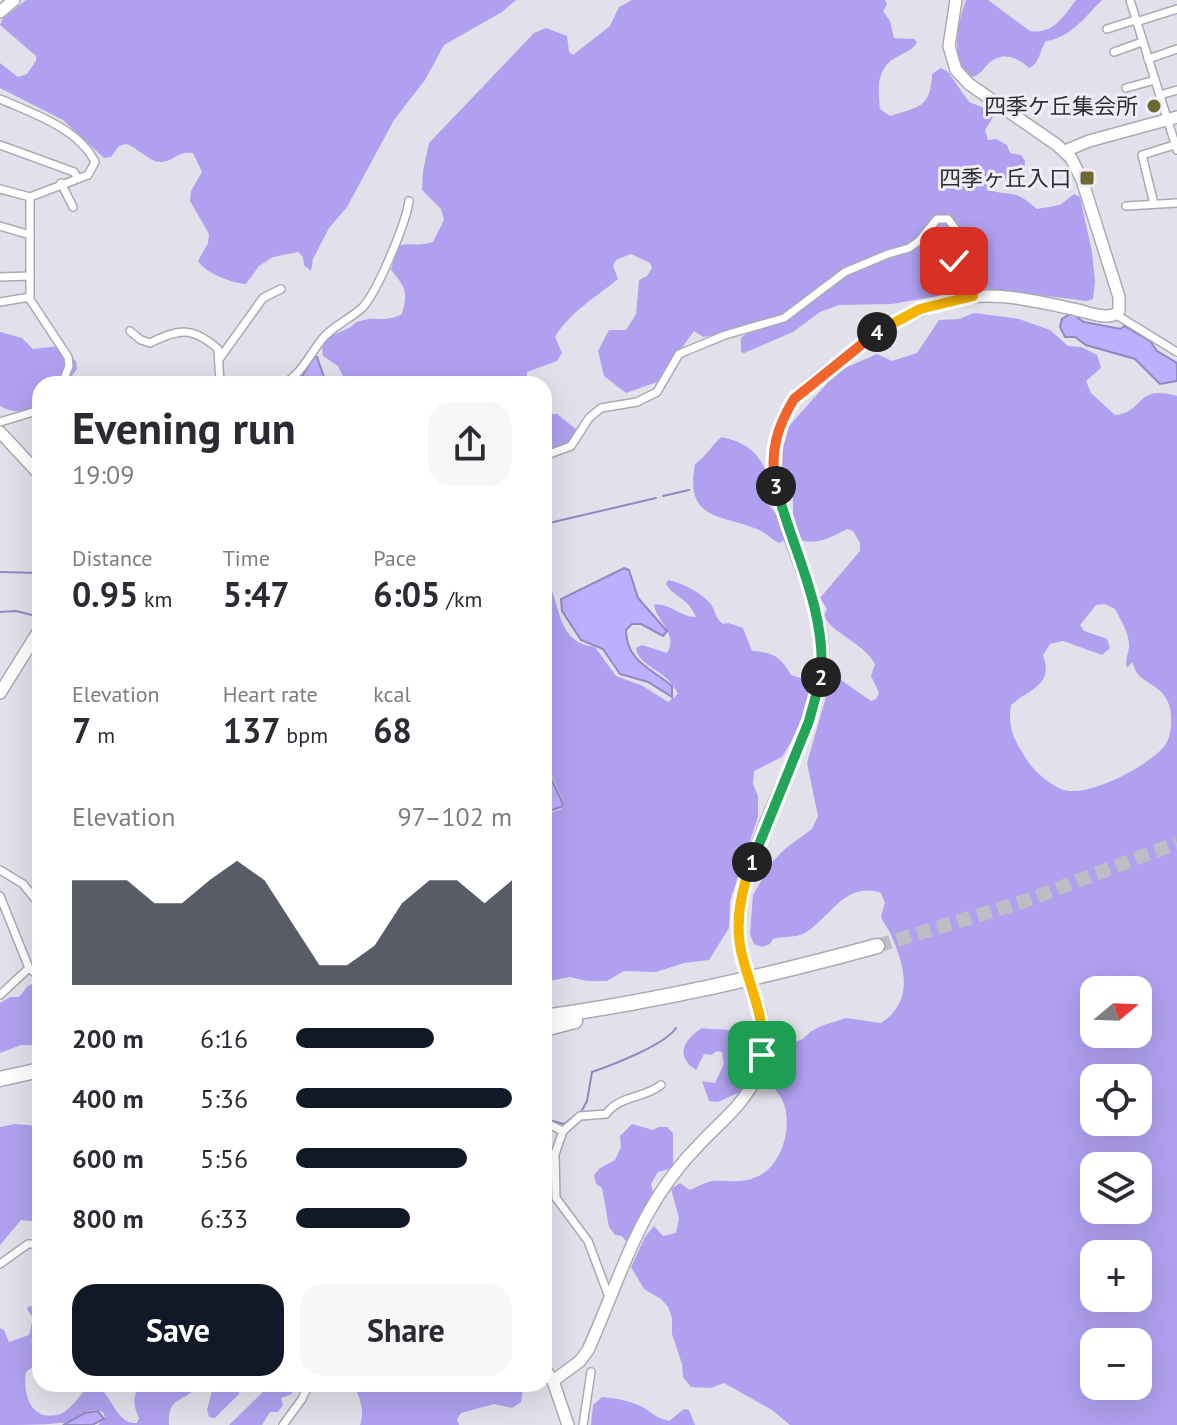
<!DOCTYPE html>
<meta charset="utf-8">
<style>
body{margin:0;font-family:"PT Sans","Noto Sans JP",sans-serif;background:#f7f7f7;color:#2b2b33;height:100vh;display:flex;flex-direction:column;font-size:30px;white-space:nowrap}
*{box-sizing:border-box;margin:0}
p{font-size:26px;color:#7c7c81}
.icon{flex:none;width:44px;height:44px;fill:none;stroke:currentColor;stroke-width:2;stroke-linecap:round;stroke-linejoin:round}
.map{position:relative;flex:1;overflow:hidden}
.details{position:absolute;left:32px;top:376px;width:520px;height:1016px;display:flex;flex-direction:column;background:#fff;border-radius:24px;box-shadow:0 8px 32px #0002}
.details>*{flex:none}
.needle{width:52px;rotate:71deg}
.fabs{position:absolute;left:1080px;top:976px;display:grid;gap:16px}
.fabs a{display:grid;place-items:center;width:72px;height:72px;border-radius:16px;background:#fff;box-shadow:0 8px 32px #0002;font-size:40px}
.pin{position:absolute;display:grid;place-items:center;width:68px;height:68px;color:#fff;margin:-34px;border-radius:16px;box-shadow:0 4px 12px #0006}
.km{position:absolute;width:40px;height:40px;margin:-20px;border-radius:50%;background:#222;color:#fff;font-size:22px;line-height:40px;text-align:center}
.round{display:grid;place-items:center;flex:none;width:84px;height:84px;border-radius:24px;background:#f7f7f7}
.head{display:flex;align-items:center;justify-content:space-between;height:136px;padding:0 40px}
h1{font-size:44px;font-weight:700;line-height:60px}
.figures{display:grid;grid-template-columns:repeat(3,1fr);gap:12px;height:136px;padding:8px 40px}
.figures div{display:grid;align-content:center}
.figures b{font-size:34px;font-weight:700}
.figures small{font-size:22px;font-weight:400}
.figures p{font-size:22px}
.chart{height:224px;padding:16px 40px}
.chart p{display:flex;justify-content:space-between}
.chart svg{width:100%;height:144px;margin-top:8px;fill:#111827;opacity:.7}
.primary-button{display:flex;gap:16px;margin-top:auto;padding:16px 40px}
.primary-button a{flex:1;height:92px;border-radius:24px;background:#111827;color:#fff;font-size:32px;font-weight:700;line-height:92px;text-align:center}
.primary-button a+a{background:#f7f7f7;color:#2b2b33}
ul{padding:0 40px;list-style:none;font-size:26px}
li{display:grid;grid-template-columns:128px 96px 1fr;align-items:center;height:60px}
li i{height:20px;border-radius:10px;background:#111827}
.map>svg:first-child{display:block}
</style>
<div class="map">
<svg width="1177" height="1425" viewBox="0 0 1177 1425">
<rect width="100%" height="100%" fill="#e2e1eb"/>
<g fill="#b0a0ef" fill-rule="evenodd">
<path d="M26 0H516L502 12 444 45 425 80 394 120 347 207 329 228 313 259 311 271 304 265 303 257 298 252 273 257 259 266 246 284C232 283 205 273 198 261L208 243 209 234 190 201 191 191 202 172 193 153C177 151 174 161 162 162 150 163 137 147 126 144L119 146 111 157 104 158 63 120 0 88V63L18 77 27 74 36 61V56L0 25 3 18Z"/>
<path d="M632 0H885L887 4 883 11 890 21 894 38 914 39 917 42C912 51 905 52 897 57 876 68 878 88 880 109L890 116C918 107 931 108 932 74L941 68 948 72 969 102 992 111 993 117 985 130 988 140 996 139 1007 145 1010 153 1021 155 1025 161 1024 176 990 181 987 184V190C1015 197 1013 188 1037 209L1060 205 1074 194 1080 197 1092 252 1095 281 1093 299 1087 301 983 288 892 304 839 305 820 312 793 332 744 353 741 352V338L754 328 703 337 694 331 657 382 626 393 604 376 598 351 609 330H626L636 314 639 280 647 276 652 268 650 263 631 254 616 260 613 266 618 279C595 298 571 311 555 337L562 353 557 361 527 372V384L346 382 338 366 323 356C319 335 336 335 349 328 354 325 355 322 360 321 377 315 383 324 402 314 408 291 406 288 391 270L398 246C410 242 417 247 433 242L444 220 441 209 422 190 423 171 429 143 534 33 546 28 567 36 569 52 573 55 610 26 619 7Z"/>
<path d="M966 0H988L1030 31C1053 35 1064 16 1076 0H1102C1085 17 1070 38 1046 41 1039 50 1041 63 1029 68 1017 57 1002 51 988 64 982 70 982 73 973 77 948 63 958 22 966 0Z"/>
<path d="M974 313 1019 319 1050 330 1068 346 1081 347 1097 355 1101 368 1086 381 1091 393 1115 415C1145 413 1134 384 1177 396V1425H790L772 1410 724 1383 711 1388 691 1387 683 1377 682 1364 672 1334V1318L668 1307 661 1299 644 1289 631 1267 645 1237 654 1226 663 1236 676 1233 679 1218 671 1189 680 1183 690 1190C697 1187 705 1182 713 1181 728 1180 741 1184 756 1177 781 1167 791 1132 785 1107 782 1095 772 1086 764 1077L769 1052 803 1039 810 1032 821 1026 846 1018 881 1023C915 1001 905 965 890 933 887 926 883 923 881 916L885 903 881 893C845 881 831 917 805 933 796 938 783 936 773 939L770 944 762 947 754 944 750 934 753 895 771 863 786 848 812 829 818 816 807 763 830 683 841 680 871 701 876 699 879 693 871 676 875 664C863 642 830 633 824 615L827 609 820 598 860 551V543L853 531 847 529C833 536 817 546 801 540L793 514V485L782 474 783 448 789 426 838 371 877 354 892 361 917 353 939 320 959 319ZM1105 604 1115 609C1121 620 1130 635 1129 647 1128 656 1125 659 1127 668L1132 662C1134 666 1135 670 1137 673 1146 684 1162 687 1168 702 1173 714 1172 734 1166 744 1151 765 1086 800 1061 789 1045 782 1030 767 1022 752 1012 736 1008 724 1011 705 1030 688 1054 686 1043 655L1050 644 1063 641 1102 655 1110 648 1107 639 1084 631 1080 625 1096 605ZM1094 990H1138V1034H1094ZM1094 1078H1138V1122H1094ZM1094 1166H1138V1210H1094ZM1094 1254H1138V1298H1094ZM1094 1342H1138V1386H1094Z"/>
<path d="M0 332 22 338 33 349 60 346 76 361 77 369 66 384H40V406C27 414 13 413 0 406Z"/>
<path d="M544 414H557L577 430 568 443 544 454Z"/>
<path d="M722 437C742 442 756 449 765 469 747 493 763 496 776 514 781 520 783 533 785 540L779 543C771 539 765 532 757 529 717 514 685 519 695 464 707 456 712 444 722 437Z"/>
<path d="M668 580C680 582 700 592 709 602 716 609 714 618 723 624L728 623 743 628 752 651C773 652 781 657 791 675L809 681 812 699 790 744 782 757 754 771 753 784 758 796V817L730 901 729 928 709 960 684 963 656 972 624 971 607 981H587L570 977 544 982V815L561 809 564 803 551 774 544 772V586L552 591C561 615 561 643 595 647L616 676 643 686 668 702 678 694C667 669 639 668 636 648L642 645 667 653C679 634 657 622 654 605 669 602 681 618 696 617 687 596 675 599 666 584Z"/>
<path d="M38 981 40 982V1045H21L0 1053V1003L10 997H19L28 986Z"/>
<path d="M702 1028C718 1031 741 1026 751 1042L740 1092 718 1102 709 1101 702 1081 715 1083 724 1064 722 1052 717 1051 711 1055 704 1054 696 1070C675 1056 683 1040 702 1028Z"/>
<path d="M15 1124 40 1126V1222L21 1220 0 1245V1127Z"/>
<path d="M632 1124 653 1130 658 1127H667L673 1133V1168L658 1172 651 1184 653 1193 629 1240 626 1241 622 1236 615 1235 609 1227 602 1188 596 1184 594 1175 600 1168 615 1160 621 1147 620 1136Z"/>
<path d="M29 1306 40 1308V1362L26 1372C23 1392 29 1421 57 1415 68 1413 78 1398 85 1390H102C113 1401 119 1425 137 1423L139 1418C134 1407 132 1399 138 1388L149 1384H198C187 1404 167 1393 169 1425H98L105 1418 103 1412C86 1405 77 1422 60 1423 41 1425 20 1425 0 1425V1328L4 1330 9 1342 29 1335 33 1318 27 1309Z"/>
<path d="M210 1384 240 1385 239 1394 215 1418 209 1417 207 1410 213 1386Z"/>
<path d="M288 1384 293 1389 292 1394 281 1398 283 1405 278 1412H270L262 1425H229L265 1390Z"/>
<path d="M353 1384H522L523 1386 521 1402 512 1408 494 1404 461 1413 457 1419 459 1425H360C365 1411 360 1397 353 1384Z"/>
<path d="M602 1397C616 1398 633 1401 646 1409 654 1415 658 1418 669 1421L684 1409 689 1410 695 1425H591L593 1405Z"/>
</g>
<g fill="#beaefe" stroke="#9388c0" stroke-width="2">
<path d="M1072 313 1079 315 1078 318 1084 322 1121 329 1124 326 1150 341 1157 351 1177 363V381L1160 384 1135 359 1086 345 1075 337H1065L1060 327 1062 319Z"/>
<path d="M314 357H317L325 380 323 384H301L299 382Z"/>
<path d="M624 568 629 570 638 598 667 631 663 636 641 624H632L626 630C626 661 652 669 672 686V697L648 682 620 674 603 649 581 640 562 611 561 599Z"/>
<path d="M546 774 550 776 563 804 561 807 544 813Z"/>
<path d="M98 1411 104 1419 92 1425H63L85 1413Z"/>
</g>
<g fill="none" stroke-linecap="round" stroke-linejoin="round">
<g stroke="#9388c0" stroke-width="2">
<path d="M663 496 689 490"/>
<path d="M0 572 40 573"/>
<path d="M545 576V524L656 498"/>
<path d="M0 612 16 611 40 617"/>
<path d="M581 1112 587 1101 592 1072C612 1065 665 1045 676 1028"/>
<path d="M549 1120 564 1124 572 1118"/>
</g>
<path stroke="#bebdc6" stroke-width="14" stroke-dasharray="14 7" stroke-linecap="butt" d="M877 946 1025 901 1177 843"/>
<defs>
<g id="street">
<path d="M1130 0 1177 150"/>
<path d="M1136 22 1177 9"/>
<path d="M1107 29 1135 20"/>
<path d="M1114 52 1142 42"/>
<path d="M1148 59 1177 49"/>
<path d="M1126 88 1155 80"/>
<path d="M1160 95 1177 90"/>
<path d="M0 99C32 113 78 128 95 162L88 175 30 197V297L0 302"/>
<path d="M0 145 74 172 77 177"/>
<path d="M61 183 73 207"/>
<path d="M0 189 30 197"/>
<path d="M1154 204 1142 155 1177 144"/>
<path d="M1126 206 1177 203"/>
<path d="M0 226 30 235"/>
<path d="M0 277 30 276"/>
<path d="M29 298 68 357 69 366 62 384"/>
<path d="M1115 314 1177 352"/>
<path d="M130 331 141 340 150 343C179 329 192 326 218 349L220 384"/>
<path d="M220 358 263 298 281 289"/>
<path d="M283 384C302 374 309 355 323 338 333 326 350 319 362 308 377 293 406 223 409 201"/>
<path d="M0 422 40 410"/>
<path d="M544 456 571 446 589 418 601 408 637 402 657 392 679 354 725 335 784 318 845 272 888 254 909 248 919 241 937 219H948L957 231 955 267 973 296"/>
<path d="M0 870 23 884 40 905"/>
<path d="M0 896 29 968 40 977"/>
<path d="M0 995 29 968"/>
<path d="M544 1085H545"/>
<path d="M544 1122 563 1131 555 1154 556 1198 588 1241 609 1297"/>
<path d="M563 1131 580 1116 606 1114C620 1095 643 1099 661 1085"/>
<path d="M0 1264 28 1244H33L40 1248"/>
<path d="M283 1425 302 1399 309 1384"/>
<path d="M583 1425 591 1372"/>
</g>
<g id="secondary">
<path d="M0 12 14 0"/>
<path d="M1065 151 1089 141 1177 117"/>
<path d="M0 432 40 475"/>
<path d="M0 693 40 629"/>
<path d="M747 972C715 886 795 779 817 696 824 671 824 643 818 618 801 552 743 460 795 399 807 385 823 374 837 363 878 331 917 304 970 297 1003 293 1041 302 1073 309 1084 311 1097 317 1108 316 1115 315 1114 315 1119 311V297L1082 180 1071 158 1057 145 969 84 956 70 949 46 956 0"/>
<path d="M544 1368 553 1381 568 1425"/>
<path d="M553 1381 580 1361 588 1350C612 1298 628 1243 659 1195 670 1178 683 1161 697 1147 716 1126 740 1108 753 1083 765 1061 765 1035 760 1011"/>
</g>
<g id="highway">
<path d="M544 1017C657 1001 768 976 877 946"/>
<path d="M544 1029 575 1021"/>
<path d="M0 1079 40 1070"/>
</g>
</defs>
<use href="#street" stroke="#abaab4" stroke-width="10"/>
<use href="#secondary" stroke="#abaab4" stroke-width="14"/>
<use href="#highway" stroke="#abaab4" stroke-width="17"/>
<use href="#street" stroke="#fff" stroke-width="7"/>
<use href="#secondary" stroke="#fff" stroke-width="11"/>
<use href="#highway" stroke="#fff" stroke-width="14"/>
<defs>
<path id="secondary-bridge" d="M747 972 760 1011"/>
</defs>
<use href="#secondary-bridge" stroke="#abaab4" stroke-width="14" stroke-linecap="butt"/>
<use href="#secondary-bridge" stroke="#fff" stroke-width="11"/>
</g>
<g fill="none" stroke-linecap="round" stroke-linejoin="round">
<defs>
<path id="split-1" d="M752 862C740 893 734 927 743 959 752 993 766 1020 762 1055"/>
<path id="split-2" d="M752 862 809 721 821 677"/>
<path id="split-3" d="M776 486C792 549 827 610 821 677"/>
<path id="split-4" d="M776 486C769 453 777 427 794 399L877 332"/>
<path id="split-5" d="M877 332 920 309 973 296 954 261"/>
</defs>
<use href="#split-1" stroke="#fff" stroke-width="16"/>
<use href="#split-2" stroke="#fff" stroke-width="16"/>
<use href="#split-3" stroke="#fff" stroke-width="16"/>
<use href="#split-4" stroke="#fff" stroke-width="16"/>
<use href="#split-5" stroke="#fff" stroke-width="16"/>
<use href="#split-1" stroke="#f5b400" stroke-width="10"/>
<use href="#split-2" stroke="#22a559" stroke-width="10"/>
<use href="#split-3" stroke="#22a559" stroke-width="10"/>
<use href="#split-4" stroke="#f0652b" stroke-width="10"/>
<use href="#split-5" stroke="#f5b400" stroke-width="10"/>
</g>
<g fill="#6c6733" stroke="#efeef8" stroke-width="3">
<circle cx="1154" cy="106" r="8"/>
<rect x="1079" y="170" width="16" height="16" rx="4"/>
</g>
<g text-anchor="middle" stroke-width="6" stroke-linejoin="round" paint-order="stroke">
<g font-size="22" fill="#2e2e31" stroke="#efeef8" text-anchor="end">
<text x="1138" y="114">四季ケ丘集会所</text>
<text x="1071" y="186">四季ヶ丘入口</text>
</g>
</g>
</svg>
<div class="fabs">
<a><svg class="needle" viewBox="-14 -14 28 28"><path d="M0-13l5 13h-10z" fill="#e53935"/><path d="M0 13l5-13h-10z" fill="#7c7c81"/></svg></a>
<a><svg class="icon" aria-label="locate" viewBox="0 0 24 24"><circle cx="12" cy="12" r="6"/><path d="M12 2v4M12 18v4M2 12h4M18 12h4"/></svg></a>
<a><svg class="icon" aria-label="layers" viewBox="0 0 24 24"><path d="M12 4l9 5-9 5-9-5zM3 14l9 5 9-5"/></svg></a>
<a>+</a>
<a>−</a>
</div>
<div class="pin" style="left:762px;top:1055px;background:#1e9e55"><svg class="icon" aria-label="arrive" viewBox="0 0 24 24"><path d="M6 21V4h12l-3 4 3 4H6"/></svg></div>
<div class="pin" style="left:954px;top:261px;background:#d93025"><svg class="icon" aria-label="check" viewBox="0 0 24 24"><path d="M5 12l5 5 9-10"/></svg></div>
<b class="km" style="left:752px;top:862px">1</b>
<b class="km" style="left:821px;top:677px">2</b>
<b class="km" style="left:776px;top:486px">3</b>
<b class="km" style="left:877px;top:332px">4</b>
<section class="details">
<div class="head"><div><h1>Evening run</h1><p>19:09</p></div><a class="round"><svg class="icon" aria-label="share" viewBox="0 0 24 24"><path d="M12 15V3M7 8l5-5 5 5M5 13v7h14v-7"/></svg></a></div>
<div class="figures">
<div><p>Distance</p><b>0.95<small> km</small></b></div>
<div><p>Time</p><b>5:47</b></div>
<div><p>Pace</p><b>6:05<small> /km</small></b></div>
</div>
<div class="figures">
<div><p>Elevation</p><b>7<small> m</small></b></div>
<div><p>Heart rate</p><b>137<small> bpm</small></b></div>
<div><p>kcal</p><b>68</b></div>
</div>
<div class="chart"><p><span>Elevation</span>97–102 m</p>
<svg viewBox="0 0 160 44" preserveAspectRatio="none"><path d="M0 44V12L10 12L20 12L30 19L40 19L50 12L60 6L70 12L80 25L90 38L100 38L110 32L120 19L130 12L140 12L150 19L160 12V44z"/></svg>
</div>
<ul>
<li><b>200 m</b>6:16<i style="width:64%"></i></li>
<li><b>400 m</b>5:36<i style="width:100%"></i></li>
<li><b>600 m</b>5:56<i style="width:79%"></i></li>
<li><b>800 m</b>6:33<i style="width:53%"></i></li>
</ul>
<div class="primary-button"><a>Save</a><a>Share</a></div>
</section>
</div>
